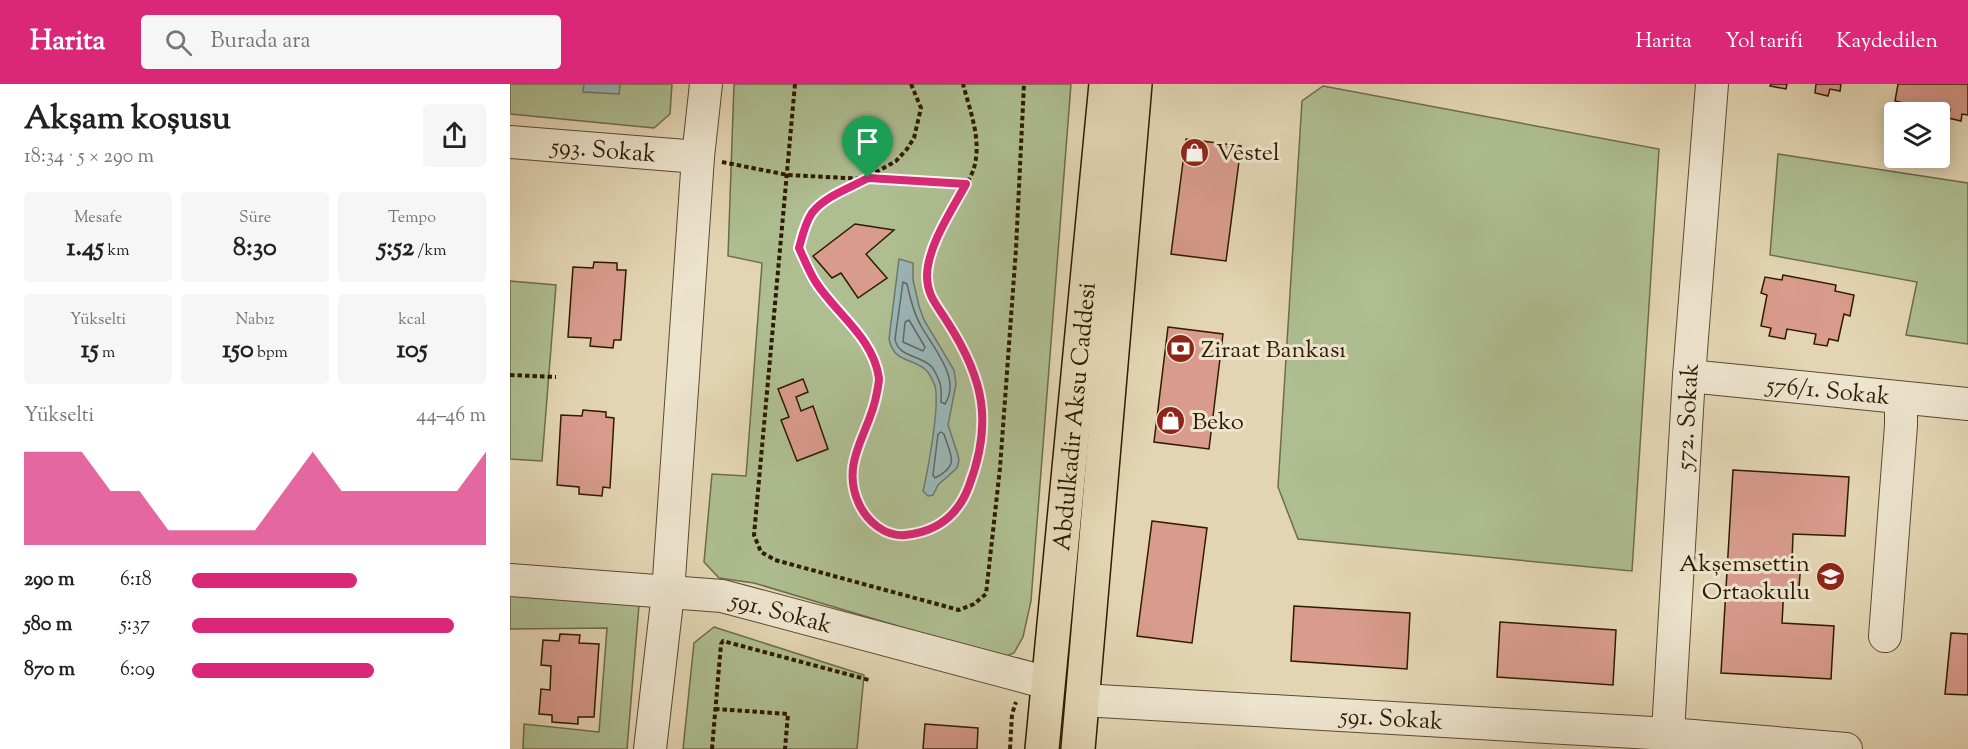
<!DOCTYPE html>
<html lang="tr">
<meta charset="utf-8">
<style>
body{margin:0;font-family:"Sorts Mill Goudy",serif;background:#f6f6f6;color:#222;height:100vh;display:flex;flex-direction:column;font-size:22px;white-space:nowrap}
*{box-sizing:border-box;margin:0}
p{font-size:20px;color:#767676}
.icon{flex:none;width:33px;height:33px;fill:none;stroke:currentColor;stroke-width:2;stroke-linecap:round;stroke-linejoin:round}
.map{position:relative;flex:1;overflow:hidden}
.panel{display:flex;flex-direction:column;background:#fff;width:510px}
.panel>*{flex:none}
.fabs{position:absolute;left:1374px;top:18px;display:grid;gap:12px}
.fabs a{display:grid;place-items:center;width:66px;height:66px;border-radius:6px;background:#fff;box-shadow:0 3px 15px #0003;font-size:30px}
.pin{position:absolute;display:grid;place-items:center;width:51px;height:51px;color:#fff;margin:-62px -26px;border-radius:50% 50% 50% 0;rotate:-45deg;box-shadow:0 0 6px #0007}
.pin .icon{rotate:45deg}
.round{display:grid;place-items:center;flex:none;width:63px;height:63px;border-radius:6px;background:#f6f6f6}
.head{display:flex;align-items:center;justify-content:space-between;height:102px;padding:0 24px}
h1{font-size:33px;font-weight:700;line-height:45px}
.figures{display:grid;grid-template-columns:repeat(3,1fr);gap:9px;height:102px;padding:6px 24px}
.figures div{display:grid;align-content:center;border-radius:6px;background:#f6f6f6;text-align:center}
.figures b{font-size:26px;font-weight:700}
.figures small{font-size:16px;font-weight:400}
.figures p{font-size:16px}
.chart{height:168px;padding:12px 24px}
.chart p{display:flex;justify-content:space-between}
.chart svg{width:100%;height:108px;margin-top:6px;fill:#db2777;opacity:.7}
ul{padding:0 24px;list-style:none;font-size:20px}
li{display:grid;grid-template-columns:96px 72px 1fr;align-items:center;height:45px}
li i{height:15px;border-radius:8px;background:#db2777}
header{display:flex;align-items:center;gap:36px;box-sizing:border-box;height:84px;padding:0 30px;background:#db2777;color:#fff}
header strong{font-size:28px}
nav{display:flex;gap:33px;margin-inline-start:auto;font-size:21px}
.search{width:420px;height:54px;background:#f6f6f6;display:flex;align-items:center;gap:15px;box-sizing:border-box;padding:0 21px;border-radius:6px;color:#767676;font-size:22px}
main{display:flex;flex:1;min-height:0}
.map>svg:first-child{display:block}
</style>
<header>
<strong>Harita</strong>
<div class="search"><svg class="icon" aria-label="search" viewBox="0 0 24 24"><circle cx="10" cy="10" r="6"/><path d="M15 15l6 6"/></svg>Burada ara</div>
<nav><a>Harita</a><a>Yol tarifi</a><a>Kaydedilen</a></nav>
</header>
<main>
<section class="panel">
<div class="head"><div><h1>Akşam koşusu</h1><p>18:34 · 5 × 290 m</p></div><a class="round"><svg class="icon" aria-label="share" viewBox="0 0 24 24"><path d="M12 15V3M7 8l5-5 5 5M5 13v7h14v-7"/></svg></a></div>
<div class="figures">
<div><p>Mesafe</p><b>1.45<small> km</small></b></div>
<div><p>Süre</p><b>8:30</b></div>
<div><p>Tempo</p><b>5:52<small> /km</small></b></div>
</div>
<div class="figures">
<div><p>Yükselti</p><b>15<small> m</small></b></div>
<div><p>Nabız</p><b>150<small> bpm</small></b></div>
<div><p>kcal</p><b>105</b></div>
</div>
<div class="chart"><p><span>Yükselti</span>44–46 m</p>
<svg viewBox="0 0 160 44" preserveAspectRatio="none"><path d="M0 44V6L10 6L20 6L30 22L40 22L50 38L60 38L70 38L80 38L90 22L100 6L110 22L120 22L130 22L140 22L150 22L160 6V44z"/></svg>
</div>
<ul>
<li><b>290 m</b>6:18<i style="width:56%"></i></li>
<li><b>580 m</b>5:37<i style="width:89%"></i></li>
<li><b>870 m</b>6:09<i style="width:62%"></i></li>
</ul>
</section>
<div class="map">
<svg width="1458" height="665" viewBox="0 0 1458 665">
<rect width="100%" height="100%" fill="#e3d5b3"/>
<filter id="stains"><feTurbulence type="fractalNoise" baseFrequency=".00333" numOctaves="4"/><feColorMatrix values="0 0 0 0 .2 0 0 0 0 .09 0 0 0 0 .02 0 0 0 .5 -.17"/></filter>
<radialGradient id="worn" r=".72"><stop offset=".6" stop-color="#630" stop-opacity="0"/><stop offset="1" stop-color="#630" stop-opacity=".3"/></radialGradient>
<g fill="#aebe91" stroke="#6e6c49" stroke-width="1.5">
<path d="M0 0H162L160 30 144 44 0 30Z"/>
<path d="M224 0H561L521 517 513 553 504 569 489 575 441 558 244 499 209 494 194 478 202 390 236 392 252 179 218 172Z"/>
<path d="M813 2 1149 65 1122 487 788 455 768 403 792 17Z"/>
<path d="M1268 70 1458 99V260L1396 251 1407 198 1260 171Z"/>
<path d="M0 197 46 201 32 377 0 375Z"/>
<path d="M0 511 129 521 117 665H13L14 640 89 648 97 544 0 545Z"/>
<path d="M204 543 354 591 347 665H173L184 559Z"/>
</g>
<g fill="#99b6b7" stroke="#6f786e" stroke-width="1.5">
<path d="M74 0H110L109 10 73 8Z"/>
<path d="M389 175 403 179V196L409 222 414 236 444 286 446 300 438 341 447 368 449 376 447 384 428 401 423 411 418 412 413 407C418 386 430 321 425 302 423 297 419 289 416 286 401 273 384 279 379 255Z"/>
</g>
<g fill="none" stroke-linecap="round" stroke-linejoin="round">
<g stroke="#64685c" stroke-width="1.5">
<path d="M393 198 397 200C400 213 403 228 410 240 422 263 452 294 435 320L431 318C431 312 432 305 430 299 428 294 425 286 421 282 409 271 388 273 385 255Z"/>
<path d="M399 236 415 263 413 267 393 258 395 238Z"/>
<path d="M431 348 434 350C440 371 451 381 425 394L423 391 428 350Z"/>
</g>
</g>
<g fill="#d89b8e" stroke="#2f1b01" stroke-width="1.5">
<path d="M1261 0H1277L1276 5 1260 2Z"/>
<path d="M1306 0H1331L1330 7 1320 5 1318 12 1305 9Z"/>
<path d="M1388 0H1458V31L1452 30 1451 37 1438 34 1440 25 1410 20 1409 28 1393 27 1394 19 1385 17Z"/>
<path d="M676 55 731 62 716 177 661 170Z"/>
<path d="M345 140 384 146 356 170 377 194 348 214 331 189 322 194 303 172Z"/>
<path d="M84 178 107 179V186H116L111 256H104L103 264 80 262 81 254 58 253 63 183 83 184Z"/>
<path d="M1273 191 1326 201 1325 207 1344 211 1340 232 1334 230 1328 257 1319 255 1317 262 1304 260 1306 250 1277 245 1275 255 1259 252 1261 244 1251 242 1257 211 1251 209 1255 193 1272 196Z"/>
<path d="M658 243 713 250 699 365 644 358Z"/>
<path d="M293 295 298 308 286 313 291 327 303 322 318 365 287 377 271 336 279 333 268 305Z"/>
<path d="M73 326 96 328V333L104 334 100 404 93 403 92 412 69 410V403L47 401 51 331 72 332Z"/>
<path d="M1223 386 1339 393 1335 452 1283 450 1282 477 1291 478 1289 504 1274 503 1272 539 1324 542 1321 595 1211 589Z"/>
<path d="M642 437 697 444 682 559 627 552Z"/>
<path d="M784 522 900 529 897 585 781 577Z"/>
<path d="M990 538 1106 546 1103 601 987 593Z"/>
<path d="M1441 549 1458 550V611L1435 610Z"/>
<path d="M50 550 70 551 69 559 89 560 84 633H68V640L42 638V631L29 630 31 605 40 606 41 582 31 581 33 556 49 557Z"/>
<path d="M415 640 468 644 467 665H413Z"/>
</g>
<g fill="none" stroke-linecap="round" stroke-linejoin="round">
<defs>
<g id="minor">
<path id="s1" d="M0 58 188 73"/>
<path id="s2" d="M1179 292 1458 320"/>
<path id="s3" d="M0 496 212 512 538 599"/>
<path d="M1375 552 1391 341V314"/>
<path id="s4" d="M572 616 1159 650 1336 665"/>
<path d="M140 665 158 509 188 73 196 0"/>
<path id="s5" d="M1157 665 1179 292 1202 0"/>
</g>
<g id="major">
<path id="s6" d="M532 665 596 0"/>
<path d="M568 665 625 0"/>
</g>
</defs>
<use href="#minor" stroke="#5c4a2e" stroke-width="34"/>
<use href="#major" stroke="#2f1b01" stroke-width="36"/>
<g stroke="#2f1b01" stroke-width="4" stroke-dasharray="4.5 3" stroke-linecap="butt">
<path d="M285 0 244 451 251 468 265 476 449 526 464 520 476 510 490 384 506 165 514 0"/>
<path d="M401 0 411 24 404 54 397 65 386 77 319 115 303 129 294 145 289 164C294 175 299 186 305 197 326 230 363 253 369 294 374 336 321 376 351 424 363 441 378 453 399 451 411 449 424 446 433 439 459 419 475 369 474 337 473 314 465 287 455 267 442 243 417 220 417 191 417 161 440 130 454 104 457 98 462 91 464 84 472 56 460 27 453 0"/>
<path d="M212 78 278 91 456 100"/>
<path d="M0 291 46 293"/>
<path d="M205 625 278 630 275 665"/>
<path d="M202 665 211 560 213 557 359 596"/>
<path d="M500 665 502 630 506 618"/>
</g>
<use href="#minor" stroke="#ede4ce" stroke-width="32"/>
<use href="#major" stroke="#e3d5b3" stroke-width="33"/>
</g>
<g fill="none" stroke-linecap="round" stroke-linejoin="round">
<defs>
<path id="route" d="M358 94 456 100C442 126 418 161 417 191 417 213 428 222 438 239 474 295 483 339 459 402 448 432 426 448 395 451 375 453 357 437 349 420 329 377 361 348 367 308 368 303 369 298 369 294 363 253 326 230 305 197 299 187 294 175 289 164 292 153 295 139 302 129 315 112 340 104 358 94Z"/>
</defs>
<use href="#route" stroke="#fff" stroke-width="12"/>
<use href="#route" stroke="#db2777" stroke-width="8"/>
</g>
<defs>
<symbol id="shop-disc" viewBox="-11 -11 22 22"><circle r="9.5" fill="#8f2418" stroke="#ede4ce"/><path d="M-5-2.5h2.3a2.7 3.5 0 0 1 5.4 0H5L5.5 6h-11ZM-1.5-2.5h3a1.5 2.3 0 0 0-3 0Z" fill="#fff"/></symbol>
<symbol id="bank-disc" viewBox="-11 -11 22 22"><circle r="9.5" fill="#8f2418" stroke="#ede4ce"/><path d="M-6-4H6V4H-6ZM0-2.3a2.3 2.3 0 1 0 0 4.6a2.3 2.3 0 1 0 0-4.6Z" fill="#fff"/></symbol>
<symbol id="school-disc" viewBox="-11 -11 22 22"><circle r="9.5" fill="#8f2418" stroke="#ede4ce"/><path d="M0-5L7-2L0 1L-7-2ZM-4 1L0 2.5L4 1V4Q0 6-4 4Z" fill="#fff"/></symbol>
</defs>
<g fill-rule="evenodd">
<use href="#shop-disc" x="668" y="52" width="33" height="33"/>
<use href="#bank-disc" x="654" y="248" width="33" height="33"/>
<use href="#shop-disc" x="644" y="320" width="33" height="33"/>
<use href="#school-disc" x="1304" y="476" width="33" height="33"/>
</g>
<g text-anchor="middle" stroke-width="6" stroke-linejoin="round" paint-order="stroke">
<g font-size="24" fill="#2f1b01" stroke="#ede4ce">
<text dy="8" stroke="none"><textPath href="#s1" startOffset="94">593. Sokak</textPath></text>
<text dy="8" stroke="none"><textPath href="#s2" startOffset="140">576/1. Sokak</textPath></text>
<text dy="8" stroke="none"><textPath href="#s5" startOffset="333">572. Sokak</textPath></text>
<text dy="8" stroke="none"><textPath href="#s6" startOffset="334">Abdulkadir Aksu Caddesi</textPath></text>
<text dy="8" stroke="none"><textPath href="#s3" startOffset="274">591. Sokak</textPath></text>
<text dy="8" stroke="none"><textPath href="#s4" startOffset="310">591. Sokak</textPath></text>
</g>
<g font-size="24" fill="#2f1b01" stroke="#ede4ce" text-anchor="start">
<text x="706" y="76">Vestel</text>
<text x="691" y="273">Ziraat Bankası</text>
<text x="682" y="345">Beko</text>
<text x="1300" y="487" text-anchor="end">Akşemsettin<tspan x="1300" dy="28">Ortaokulu</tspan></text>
</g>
</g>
<rect width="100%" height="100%" filter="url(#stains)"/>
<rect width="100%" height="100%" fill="url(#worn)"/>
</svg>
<div class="fabs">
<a><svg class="icon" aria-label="layers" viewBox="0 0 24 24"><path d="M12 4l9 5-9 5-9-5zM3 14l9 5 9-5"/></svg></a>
</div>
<div class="pin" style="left:358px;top:94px;background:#1e9e55"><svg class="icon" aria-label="arrive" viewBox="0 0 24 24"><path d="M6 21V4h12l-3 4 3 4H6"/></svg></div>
</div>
</main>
